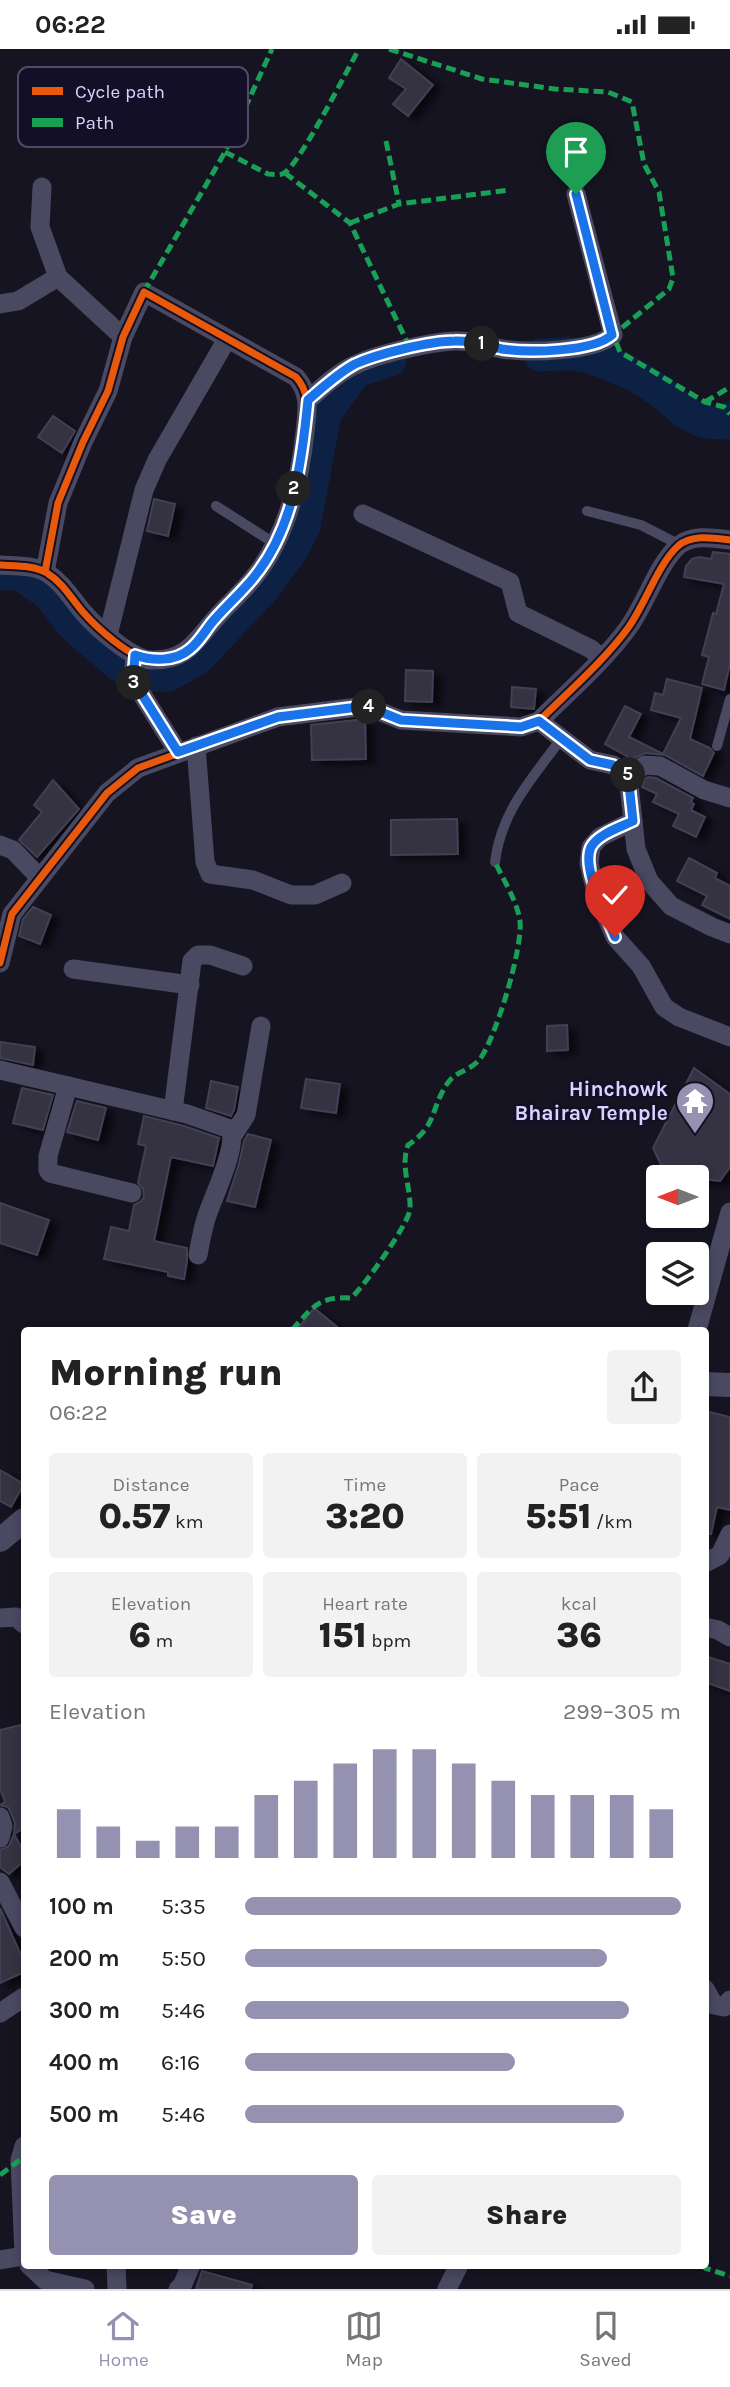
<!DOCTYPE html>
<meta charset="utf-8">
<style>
body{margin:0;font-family:Karla,sans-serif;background:#f2f2f2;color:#222;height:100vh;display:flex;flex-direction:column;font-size:26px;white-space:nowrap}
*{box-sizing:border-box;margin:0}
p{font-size:23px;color:#767676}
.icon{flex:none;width:38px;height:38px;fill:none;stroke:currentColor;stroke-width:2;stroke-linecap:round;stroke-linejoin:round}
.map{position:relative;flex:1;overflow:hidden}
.details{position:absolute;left:21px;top:1278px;width:688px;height:942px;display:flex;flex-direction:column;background:#fff;border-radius:7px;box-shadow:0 4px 10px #0003}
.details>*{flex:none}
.needle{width:46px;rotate:270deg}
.fabs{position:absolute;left:646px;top:1116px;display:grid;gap:14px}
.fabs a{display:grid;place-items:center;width:63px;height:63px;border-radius:7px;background:#fff;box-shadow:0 4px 10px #0003;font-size:35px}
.pin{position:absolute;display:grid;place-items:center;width:60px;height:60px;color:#fff;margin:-72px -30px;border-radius:50% 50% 50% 0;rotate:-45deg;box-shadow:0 0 7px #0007}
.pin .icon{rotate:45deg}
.km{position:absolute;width:35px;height:35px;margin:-18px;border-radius:50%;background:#222;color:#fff;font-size:19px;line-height:35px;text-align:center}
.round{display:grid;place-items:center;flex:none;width:74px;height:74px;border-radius:7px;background:#f2f2f2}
.summary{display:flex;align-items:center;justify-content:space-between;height:119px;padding:0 28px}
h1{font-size:38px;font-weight:800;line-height:52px}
.figures{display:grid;grid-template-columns:repeat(3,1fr);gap:10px;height:119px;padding:7px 28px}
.figures div{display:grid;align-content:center;border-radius:7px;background:#f2f2f2;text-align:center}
.figures b{font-size:35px;font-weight:800}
.figures small{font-size:19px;font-weight:400}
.figures p{font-size:19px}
.chart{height:196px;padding:14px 28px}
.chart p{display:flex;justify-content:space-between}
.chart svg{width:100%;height:126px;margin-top:7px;stroke:#9591b1;stroke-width:6}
.button{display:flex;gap:14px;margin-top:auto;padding:14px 28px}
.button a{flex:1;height:80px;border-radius:7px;background:#9591b1;color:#fff;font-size:28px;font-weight:800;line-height:80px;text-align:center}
.button a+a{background:#f2f2f2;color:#222}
ul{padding:0 28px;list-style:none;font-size:23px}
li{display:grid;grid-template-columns:112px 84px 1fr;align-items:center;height:52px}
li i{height:18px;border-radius:9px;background:#9591b1}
.status{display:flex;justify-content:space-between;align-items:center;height:49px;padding:0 35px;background:#fff;direction:ltr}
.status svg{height:19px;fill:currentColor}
.dock{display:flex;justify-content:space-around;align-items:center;height:98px;border-top:2px solid #e0e0e0;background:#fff;font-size:19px;color:#767676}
.dock a{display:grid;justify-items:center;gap:4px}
.dock .active{color:#9591b1}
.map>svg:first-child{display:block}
</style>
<div class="status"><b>06:22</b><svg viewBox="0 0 49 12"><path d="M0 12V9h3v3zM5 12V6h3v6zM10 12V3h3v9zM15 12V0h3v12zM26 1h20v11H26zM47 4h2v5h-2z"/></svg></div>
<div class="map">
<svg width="730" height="2240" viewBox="0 0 730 2240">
<defs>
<filter id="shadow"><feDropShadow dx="8" dy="4.5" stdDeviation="3.5" flood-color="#0009"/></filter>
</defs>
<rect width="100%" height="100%" fill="#161421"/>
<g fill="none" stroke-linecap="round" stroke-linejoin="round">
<g stroke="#0d2144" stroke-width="33">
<path d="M540 306C551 306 563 304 573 305 594 306 637 326 654 338 683 357 686 375 725 374L730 369"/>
<path d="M0 524 22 526 50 546 74 577 119 616 143 627 168 626 197 610 265 538 293 499 304 477 325 365 355 323 390 311"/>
</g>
</g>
<g fill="#343243" stroke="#433f54" stroke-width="2" filter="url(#shadow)">
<path d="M401 10 433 36 408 67 393 55 406 40 389 29Z"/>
<path d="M53 367 75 382 62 404 38 388Z"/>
<path d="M154 450 175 455 168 487 147 482Z"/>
<path d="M713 503 730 505V615L724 641 702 635 709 608 702 606 713 564 716 565 724 535 684 528 686 517 692 510 699 508 711 510Z"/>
<path d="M406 621 433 622 432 653 405 652Z"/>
<path d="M667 630 702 639 690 690 710 699 714 704 703 727 665 706 645 704 632 710 605 695 625 657 641 665 629 688 663 705 681 669 651 661 655 644 663 646Z"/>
<path d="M512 638 536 640 534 660 511 658Z"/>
<path d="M365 670 366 710 312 711 311 676Z"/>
<path d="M648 728 656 729 693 749 691 753 694 755 691 761 705 768 696 788 673 777 679 765 653 753 657 745 642 738 645 730Z"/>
<path d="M53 731 79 760 37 808 19 791 42 763 34 756Z"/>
<path d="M457 770 458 805 391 806V771Z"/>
<path d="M689 809 717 824 715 829 730 837V870L702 856 707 847 677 832Z"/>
<path d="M33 858 51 866 40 895 19 887 23 870Z"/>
<path d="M567 976 568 1001 547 1002V977Z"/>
<path d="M0 993 35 998 33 1016 0 1009Z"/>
<path d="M694 1019 730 1045V1118L720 1132 666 1126 653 1099Z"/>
<path d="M306 1030 340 1035 336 1064 301 1059Z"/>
<path d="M211 1032 238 1038 234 1061 231 1067 206 1059Z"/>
<path d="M22 1039 53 1046 43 1081 13 1074Z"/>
<path d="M77 1052 106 1059 98 1091 67 1083Z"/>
<path d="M144 1067 184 1077 219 1089 213 1117 171 1108 154 1192 187 1199V1212L184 1230 168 1227V1223L104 1210 111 1178 129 1182 134 1156 140 1153 144 1148 143 1140 138 1134 146 1097 138 1095Z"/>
<path d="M248 1085 271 1091 255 1158 227 1152 239 1115 244 1092Z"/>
<path d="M0 1154 49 1171 37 1206 0 1194Z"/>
<path d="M314 1259 341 1281H297Z"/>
<path d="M705 1362 730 1368V1461L717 1458 711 1485 705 1484Z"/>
<path d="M0 1421 24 1435 11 1458 0 1452Z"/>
<path d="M705 1607 730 1615V1642L705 1633Z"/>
<path d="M21 1676 24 1689V1779L14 1785 15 1774 11 1764 8 1758 0 1756 5 1753 0 1740V1681Z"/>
<path d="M14 1785 24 1803V1812L9 1825 0 1818V1801L9 1797Z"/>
<path d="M0 1859 24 1913V1923L0 1934Z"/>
<path d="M202 2222 252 2236 251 2240H196Z"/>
</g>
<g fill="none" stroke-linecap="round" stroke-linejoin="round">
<g stroke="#4a4962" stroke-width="10">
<path d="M216 457 274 494"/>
<path d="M587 462 641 476 680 496"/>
<path d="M717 697 730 650"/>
<path d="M495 813C501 762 532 730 561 690"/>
</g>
<g stroke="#4a4962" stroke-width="19">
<path d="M42 138 40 178 58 228"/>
<path d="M0 255 18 252 58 228 123 288"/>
<path d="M308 351C322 339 337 324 355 316 377 305 430 293 455 292 471 291 487 297 502 300 528 304 593 303 613 286L576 145"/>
<path d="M363 465 510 533 518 564 591 600 601 609"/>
<path d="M0 516C15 517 34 516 47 524 63 534 71 549 83 563 96 578 131 610 151 611 186 612 195 593 215 570 227 556 243 543 255 527 286 488 300 432 305 383 307 362 311 345 296 328L144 243 123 288 108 342 83 393 58 454 45 523"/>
<path d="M108 586 144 441 157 411 227 290"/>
<path d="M135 606 133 631 178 703"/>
<path d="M539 672 590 711 613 716 628 726 636 800 649 832 671 857 712 878 730 885"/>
<path d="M196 697 205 813 210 825 253 831 291 846H315L342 834"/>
<path d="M628 726 645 716 660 717 704 741 730 749"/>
<path d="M633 772 600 788 591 798 589 814 596 844 615 888 641 917 664 958 679 968 730 988"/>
<path d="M0 796 13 801 40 829"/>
<path d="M0 914 12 865 107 744 138 719 278 668 366 657 401 671 521 678 539 672C568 643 604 612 628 579 645 556 658 515 678 497 692 485 714 489 730 491"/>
<path d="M73 920 190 936"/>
<path d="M0 1021 187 1065 230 1080C239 1098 210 1153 205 1173 202 1184 200 1195 198 1206"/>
<path d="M68 1037 48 1107V1121L50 1124 132 1144"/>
<path d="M173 1062 192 912 198 906H210L243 917"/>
<path d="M233 1086 246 1066 261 977"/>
<path d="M697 1281 730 1163"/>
<path d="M705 1514 720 1506 730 1485"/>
<path d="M0 1569 16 1568 24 1575"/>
<path d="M705 1578 718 1581 730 1588"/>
<path d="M0 1768 3 1777 0 1789"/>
<path d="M0 1833 24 1879"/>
<path d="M705 1940 714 1956 724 1958 730 1951"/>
<path d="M0 1964 24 1948"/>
<path d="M24 2205 20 2111 24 2097"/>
<path d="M0 2211 24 2207"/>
<path d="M29 2216 45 2231 85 2240"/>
<path d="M116 2216 117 2240"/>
<path d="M178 2240 182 2237 191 2216"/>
<path d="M447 2240 459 2216"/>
</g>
<g stroke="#4a4962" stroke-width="24">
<path d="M705 1335 730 1336"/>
<path d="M0 1491 24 1471"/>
</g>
<g stroke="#1a9f57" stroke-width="5" stroke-dasharray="10 5" stroke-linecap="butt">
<path d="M389 0 482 30 555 40 608 43 632 53 644 115 659 143 673 229 669 240 613 286 620 303 705 353 724 358 730 365"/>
<path d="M386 92 399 155"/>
<path d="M225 103 268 125C273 125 280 127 284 124 300 115 347 21 359 0"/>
<path d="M285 124 350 174 410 299"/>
<path d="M350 174 399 155 510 141"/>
<path d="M144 243 225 103 272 0"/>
<path d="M705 353 730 338"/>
<path d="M292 1281C312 1259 318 1247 351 1249 363 1239 410 1173 410 1160 411 1138 400 1118 408 1096 437 1077 430 1061 447 1035 455 1022 469 1023 480 1010 496 988 523 899 520 872 517 852 504 832 495 813"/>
<path d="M0 2126 20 2111"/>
<path d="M702 2216 705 2219 730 2227"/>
</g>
<defs>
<g id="cycleway">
<path d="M0 516C15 517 34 516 47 524 63 534 71 549 83 563 96 578 131 610 151 611 186 612 195 593 215 570 227 556 243 543 255 527 286 488 300 432 305 383 307 362 311 345 296 328L144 243 123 288 108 342 83 393 58 454 45 523"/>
<path d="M0 914 12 865 107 744 138 719 278 668 366 657 401 671 521 678 539 672C568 643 604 612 628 579 645 556 658 515 678 497 692 485 714 489 730 491"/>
</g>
</defs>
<use href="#cycleway" stroke="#130f26" stroke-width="11"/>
<use href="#cycleway" stroke="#e8590c" stroke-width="7"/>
</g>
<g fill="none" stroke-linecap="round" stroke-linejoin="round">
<defs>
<path id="route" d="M576 145 612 286C593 303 528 304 502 300 487 297 471 291 455 292 430 292 377 305 355 315 338 324 322 339 308 351 302 412 294 479 254 528 242 543 227 556 214 571 206 580 200 592 190 600 175 613 152 612 135 606L133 631 178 703 278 668 366 657 401 671 521 678 539 672 590 711 613 716 628 726 633 772C621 778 598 785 591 798 581 819 607 867 615 888"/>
</defs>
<use href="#route" stroke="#fff" stroke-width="14"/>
<use href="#route" stroke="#1a73e8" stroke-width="9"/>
</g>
<defs>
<symbol id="temple-pin" viewBox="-11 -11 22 30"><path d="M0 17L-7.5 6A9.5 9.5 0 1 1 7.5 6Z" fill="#9591b1" stroke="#130f26"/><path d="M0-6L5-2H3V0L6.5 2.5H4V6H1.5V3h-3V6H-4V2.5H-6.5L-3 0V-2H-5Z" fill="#fff"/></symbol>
</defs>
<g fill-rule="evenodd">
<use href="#temple-pin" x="673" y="1030" width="44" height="60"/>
</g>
<g text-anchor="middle" stroke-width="5" stroke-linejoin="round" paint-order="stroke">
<g font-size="21" font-weight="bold" fill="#d9d4ff" stroke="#130f26" text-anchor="end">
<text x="668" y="1047">Hinchowk<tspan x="668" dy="24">Bhairav Temple</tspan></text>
</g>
</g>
<rect x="18" y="18" width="230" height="80" rx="10" fill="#130f26" stroke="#4e4a67" stroke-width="2"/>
<rect x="32" y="38" width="31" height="8" fill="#e8590c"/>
<rect x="32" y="69" width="31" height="9" fill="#1a9f57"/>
<g font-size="19" fill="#d9d4ff">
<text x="75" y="49">Cycle path</text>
<text x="75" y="80">Path</text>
</g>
</svg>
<div class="fabs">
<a><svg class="needle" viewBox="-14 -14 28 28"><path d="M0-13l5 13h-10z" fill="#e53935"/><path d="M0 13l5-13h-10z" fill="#767676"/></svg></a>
<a><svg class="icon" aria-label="layers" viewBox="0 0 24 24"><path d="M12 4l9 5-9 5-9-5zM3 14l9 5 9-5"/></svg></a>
</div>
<div class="pin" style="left:576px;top:145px;background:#1e9e55"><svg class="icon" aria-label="arrive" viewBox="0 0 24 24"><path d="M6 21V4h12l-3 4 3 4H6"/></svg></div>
<div class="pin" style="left:615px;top:888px;background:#d93025"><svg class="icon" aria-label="check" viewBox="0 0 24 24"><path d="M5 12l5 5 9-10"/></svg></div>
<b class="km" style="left:482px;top:295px">1</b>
<b class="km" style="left:294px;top:440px">2</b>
<b class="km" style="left:134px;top:634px">3</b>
<b class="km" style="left:369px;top:658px">4</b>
<b class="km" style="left:628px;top:726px">5</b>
<section class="details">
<div class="summary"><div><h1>Morning run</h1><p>06:22</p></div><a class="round"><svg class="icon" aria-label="share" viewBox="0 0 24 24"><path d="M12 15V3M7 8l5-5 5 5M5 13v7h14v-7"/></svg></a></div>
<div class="figures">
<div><p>Distance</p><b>0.57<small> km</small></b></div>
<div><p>Time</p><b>3:20</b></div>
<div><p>Pace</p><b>5:51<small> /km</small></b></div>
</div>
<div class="figures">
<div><p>Elevation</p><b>6<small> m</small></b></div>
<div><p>Heart rate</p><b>151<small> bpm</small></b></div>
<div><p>kcal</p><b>36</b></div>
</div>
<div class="chart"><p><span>Elevation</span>299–305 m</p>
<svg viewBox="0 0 160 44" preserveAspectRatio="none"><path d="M5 44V27M15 44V33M25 44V38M35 44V33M45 44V33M55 44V22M65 44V17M75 44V11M85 44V6M95 44V6M105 44V11M115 44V17M125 44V22M135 44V22M145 44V22M155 44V27"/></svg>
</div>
<ul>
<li><b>100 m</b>5:35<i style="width:100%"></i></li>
<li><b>200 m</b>5:50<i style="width:83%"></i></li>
<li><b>300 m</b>5:46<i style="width:88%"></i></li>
<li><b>400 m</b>6:16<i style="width:62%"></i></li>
<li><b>500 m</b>5:46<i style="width:87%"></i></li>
</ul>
<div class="button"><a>Save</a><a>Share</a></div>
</section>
</div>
<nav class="dock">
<a class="active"><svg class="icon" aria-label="home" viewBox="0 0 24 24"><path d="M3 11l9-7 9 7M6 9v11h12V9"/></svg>Home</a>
<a><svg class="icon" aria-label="map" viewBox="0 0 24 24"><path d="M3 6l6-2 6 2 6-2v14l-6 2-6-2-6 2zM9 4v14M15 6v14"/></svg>Map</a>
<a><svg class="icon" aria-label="saved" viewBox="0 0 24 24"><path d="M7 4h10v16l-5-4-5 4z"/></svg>Saved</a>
</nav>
